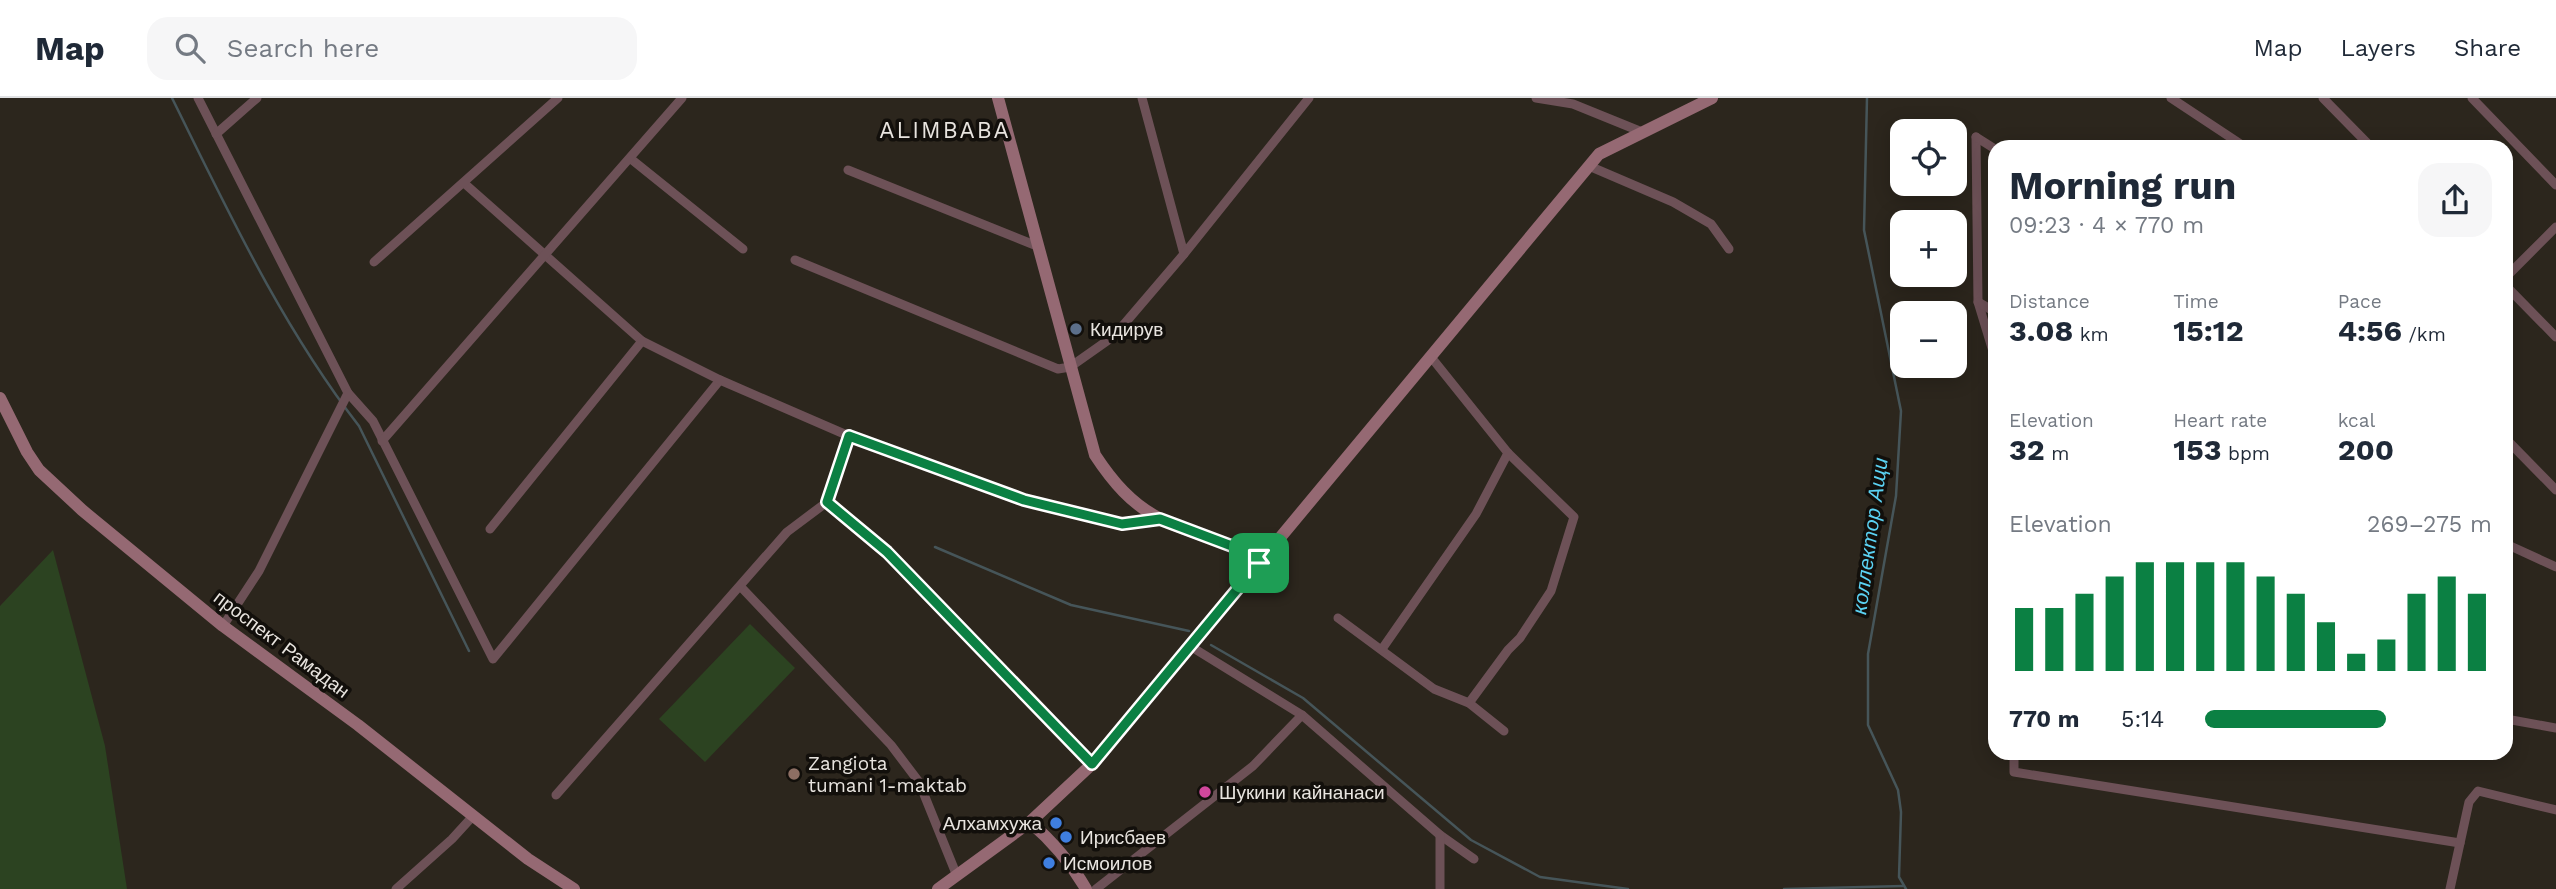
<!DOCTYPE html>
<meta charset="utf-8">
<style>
body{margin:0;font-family:"Work Sans",sans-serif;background:#f6f6f7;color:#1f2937;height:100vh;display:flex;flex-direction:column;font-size:26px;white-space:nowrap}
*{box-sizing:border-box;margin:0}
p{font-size:23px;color:#747a83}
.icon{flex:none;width:38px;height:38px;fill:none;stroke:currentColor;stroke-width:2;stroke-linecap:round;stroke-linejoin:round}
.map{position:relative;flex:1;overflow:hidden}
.side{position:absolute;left:1988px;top:42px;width:525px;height:620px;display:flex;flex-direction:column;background:#fff;border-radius:21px;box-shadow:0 4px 18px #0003}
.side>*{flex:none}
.buttons{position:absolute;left:1890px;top:21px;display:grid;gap:14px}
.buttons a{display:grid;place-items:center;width:77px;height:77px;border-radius:14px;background:#fff;box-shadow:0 4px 18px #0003;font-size:35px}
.pin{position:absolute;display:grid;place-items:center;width:60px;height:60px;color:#fff;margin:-30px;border-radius:14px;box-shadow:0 4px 10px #0006}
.round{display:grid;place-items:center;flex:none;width:74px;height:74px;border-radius:21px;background:#f6f6f7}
.head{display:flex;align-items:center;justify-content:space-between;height:119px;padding:0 21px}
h1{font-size:38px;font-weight:700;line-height:52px}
.metrics{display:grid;grid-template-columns:repeat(3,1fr);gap:10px;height:119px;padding:7px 21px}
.metrics div{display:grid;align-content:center}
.metrics b{font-size:30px;font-weight:700}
.metrics small{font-size:19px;font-weight:400}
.metrics p{font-size:19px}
.chart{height:196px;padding:14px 21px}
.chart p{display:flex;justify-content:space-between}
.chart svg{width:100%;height:126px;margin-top:7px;stroke:#0b8043;stroke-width:6}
ul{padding:0 21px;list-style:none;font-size:23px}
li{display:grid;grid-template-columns:112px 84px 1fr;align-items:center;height:52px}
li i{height:18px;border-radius:9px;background:#0b8043}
header{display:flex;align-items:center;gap:42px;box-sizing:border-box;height:98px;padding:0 35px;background:#fff;border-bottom:2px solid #e0e1e3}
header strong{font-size:33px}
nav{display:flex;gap:38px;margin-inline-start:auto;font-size:24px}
.search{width:490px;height:63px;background:#f6f6f7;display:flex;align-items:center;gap:18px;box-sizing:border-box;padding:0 24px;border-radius:21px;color:#747a83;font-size:26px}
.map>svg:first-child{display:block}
</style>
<header>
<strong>Map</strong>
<div class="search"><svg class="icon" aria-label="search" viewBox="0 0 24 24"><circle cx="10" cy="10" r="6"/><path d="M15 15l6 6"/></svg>Search here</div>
<nav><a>Map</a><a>Layers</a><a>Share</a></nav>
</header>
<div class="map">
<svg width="2556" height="791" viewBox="0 0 2556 791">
<rect width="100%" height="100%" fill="#2c261d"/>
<g fill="#2c4321">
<path d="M53 452 105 648 127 791H0V508Z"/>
<path d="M750 526 795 570 705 664 659 621Z"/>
</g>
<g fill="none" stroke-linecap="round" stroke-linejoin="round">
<g stroke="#465559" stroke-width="2.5">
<path d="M172 0C228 113 281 227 359 328L469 553"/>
<path d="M1867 0 1864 132 1901 313 1896 398 1868 556V627L1898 692 1901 714 1899 779 1906 791"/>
<path d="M935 449 1071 507 1189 533"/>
<path d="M1211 547 1303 600 1471 742 1540 779 1628 791"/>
<path d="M1784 791 1903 788"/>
</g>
<g stroke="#6d5157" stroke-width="9">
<path d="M198 0 348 295 373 323 493 561 720 282"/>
<path d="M1142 0 1184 156"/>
<path d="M1536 0 1573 6 1642 34"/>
<path d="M2171 0 2245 49"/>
<path d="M2323 0 2371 49"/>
<path d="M2472 0 2556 87"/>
<path d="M216 36 257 0"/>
<path d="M1976 39 1978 204 1995 260"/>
<path d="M1976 39 1995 51"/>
<path d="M631 61 743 151"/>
<path d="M1589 68 1673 104 1711 126 1729 151"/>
<path d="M848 72 1037 148"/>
<path d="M464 85 642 243 720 282 849 338 1024 402 1123 426 1160 421"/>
<path d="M795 162 1058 271 1070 269 1114 238 1184 156 1309 0"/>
<path d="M374 164 558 0"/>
<path d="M2506 179 2556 129"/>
<path d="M2506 188 2556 239"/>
<path d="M1978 204 1995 214"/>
<path d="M1431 259 1508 355 1574 419 1551 493 1520 540 1508 552 1469 605"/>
<path d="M2506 341 2556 392"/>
<path d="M382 343 682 0"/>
<path d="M827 404 887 454 1092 666"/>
<path d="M490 431 642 243"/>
<path d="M2506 446 2556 469"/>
<path d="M741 489 891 647 919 684 957 778"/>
<path d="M1338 520 1434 591 1469 605 1504 633"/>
<path d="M223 528 259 473 348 295"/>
<path d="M1190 548 1302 617 1440 737 1474 761"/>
<path d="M1382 551 1476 416 1508 355"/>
<path d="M2506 621 2556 630"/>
<path d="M2014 654V674L2460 745"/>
<path d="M556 697 787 434 827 404 849 338"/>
<path d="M396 791 452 741 473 718"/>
<path d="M1096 791 1253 668 1302 617"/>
<path d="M1440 791V737"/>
<path d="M2450 791 2469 704 2478 693 2556 712"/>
</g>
<g stroke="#956973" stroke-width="12">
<path d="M998 0 1095 357C1112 383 1132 407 1161 421 1193 437 1231 442 1259 465"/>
<path d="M0 300 27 354 39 372 82 412 223 528 358 627 528 761 574 791"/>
<path d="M1030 724C1052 743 1071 765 1086 791"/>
<path d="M938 791 1030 724 1092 666 1599 56 1712 0"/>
</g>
</g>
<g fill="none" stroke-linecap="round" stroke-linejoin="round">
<defs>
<path id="route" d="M849 338 1024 402 1122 426 1160 421 1245 453 1259 465 1092 666 887 454 827 404Z"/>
</defs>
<use href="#route" stroke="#fff" stroke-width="14"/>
<use href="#route" stroke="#0b8043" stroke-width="9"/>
</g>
<circle fill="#5c6f8a" stroke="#120f0b" stroke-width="2.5" cx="1076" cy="231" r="7"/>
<circle fill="#8d6e63" stroke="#120f0b" stroke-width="2.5" cx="794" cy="676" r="7"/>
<circle fill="#d1479c" stroke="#120f0b" stroke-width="2.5" cx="1205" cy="694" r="7"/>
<g fill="#3f7fe0" stroke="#120f0b" stroke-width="2.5">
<circle cx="1056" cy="725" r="7"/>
<circle cx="1066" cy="739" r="7"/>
<circle cx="1049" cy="765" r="7"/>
</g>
<g text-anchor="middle" stroke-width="7" stroke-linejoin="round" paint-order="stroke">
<g font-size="19" fill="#e8e4df" stroke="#120f0b" text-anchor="start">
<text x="1090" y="238">Кидирув</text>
<text x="808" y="672">Zangiota<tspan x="808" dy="22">tumani 1-maktab</tspan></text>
<text x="1219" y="701">Шукини кайнанаси</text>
<text x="1042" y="732" text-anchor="end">Алхамхужа</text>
<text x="1080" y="746">Ирисбаев</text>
<text x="1063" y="772">Исмоилов</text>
</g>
<g font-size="19" fill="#e8e4df" stroke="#120f0b">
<text transform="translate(282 546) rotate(37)" y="7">проспект Рамадан</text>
</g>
<g font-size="21" font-style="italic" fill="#5bd2f3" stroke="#120f0b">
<text transform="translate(1870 438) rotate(-82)" y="7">коллектор Ащи</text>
</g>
<g font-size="23" letter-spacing="2" fill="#e8e4df" stroke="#120f0b">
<text x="945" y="40">ALIMBABA</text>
</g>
</g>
</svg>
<div class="buttons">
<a><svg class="icon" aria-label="locate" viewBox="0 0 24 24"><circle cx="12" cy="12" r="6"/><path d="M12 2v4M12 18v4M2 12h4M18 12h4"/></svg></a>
<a>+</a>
<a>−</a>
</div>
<div class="pin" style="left:1259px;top:465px;background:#1e9e55"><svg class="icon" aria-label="arrive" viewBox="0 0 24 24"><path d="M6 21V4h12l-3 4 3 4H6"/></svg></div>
<section class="side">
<div class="head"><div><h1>Morning run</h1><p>09:23 · 4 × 770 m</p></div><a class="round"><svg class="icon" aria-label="share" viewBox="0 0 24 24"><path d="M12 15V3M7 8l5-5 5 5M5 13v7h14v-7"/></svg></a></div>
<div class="metrics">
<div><p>Distance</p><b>3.08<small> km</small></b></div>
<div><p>Time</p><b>15:12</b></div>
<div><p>Pace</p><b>4:56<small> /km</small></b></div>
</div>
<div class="metrics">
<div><p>Elevation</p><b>32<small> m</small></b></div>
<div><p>Heart rate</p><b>153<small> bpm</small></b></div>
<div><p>kcal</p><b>200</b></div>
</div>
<div class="chart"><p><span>Elevation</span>269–275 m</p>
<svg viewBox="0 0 160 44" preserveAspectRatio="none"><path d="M5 44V22M15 44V22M25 44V17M35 44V11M45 44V6M55 44V6M65 44V6M75 44V6M85 44V11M95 44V17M105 44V27M115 44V38M125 44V33M135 44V17M145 44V11M155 44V17"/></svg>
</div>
<ul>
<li><b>770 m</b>5:14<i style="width:63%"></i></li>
</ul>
</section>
</div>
